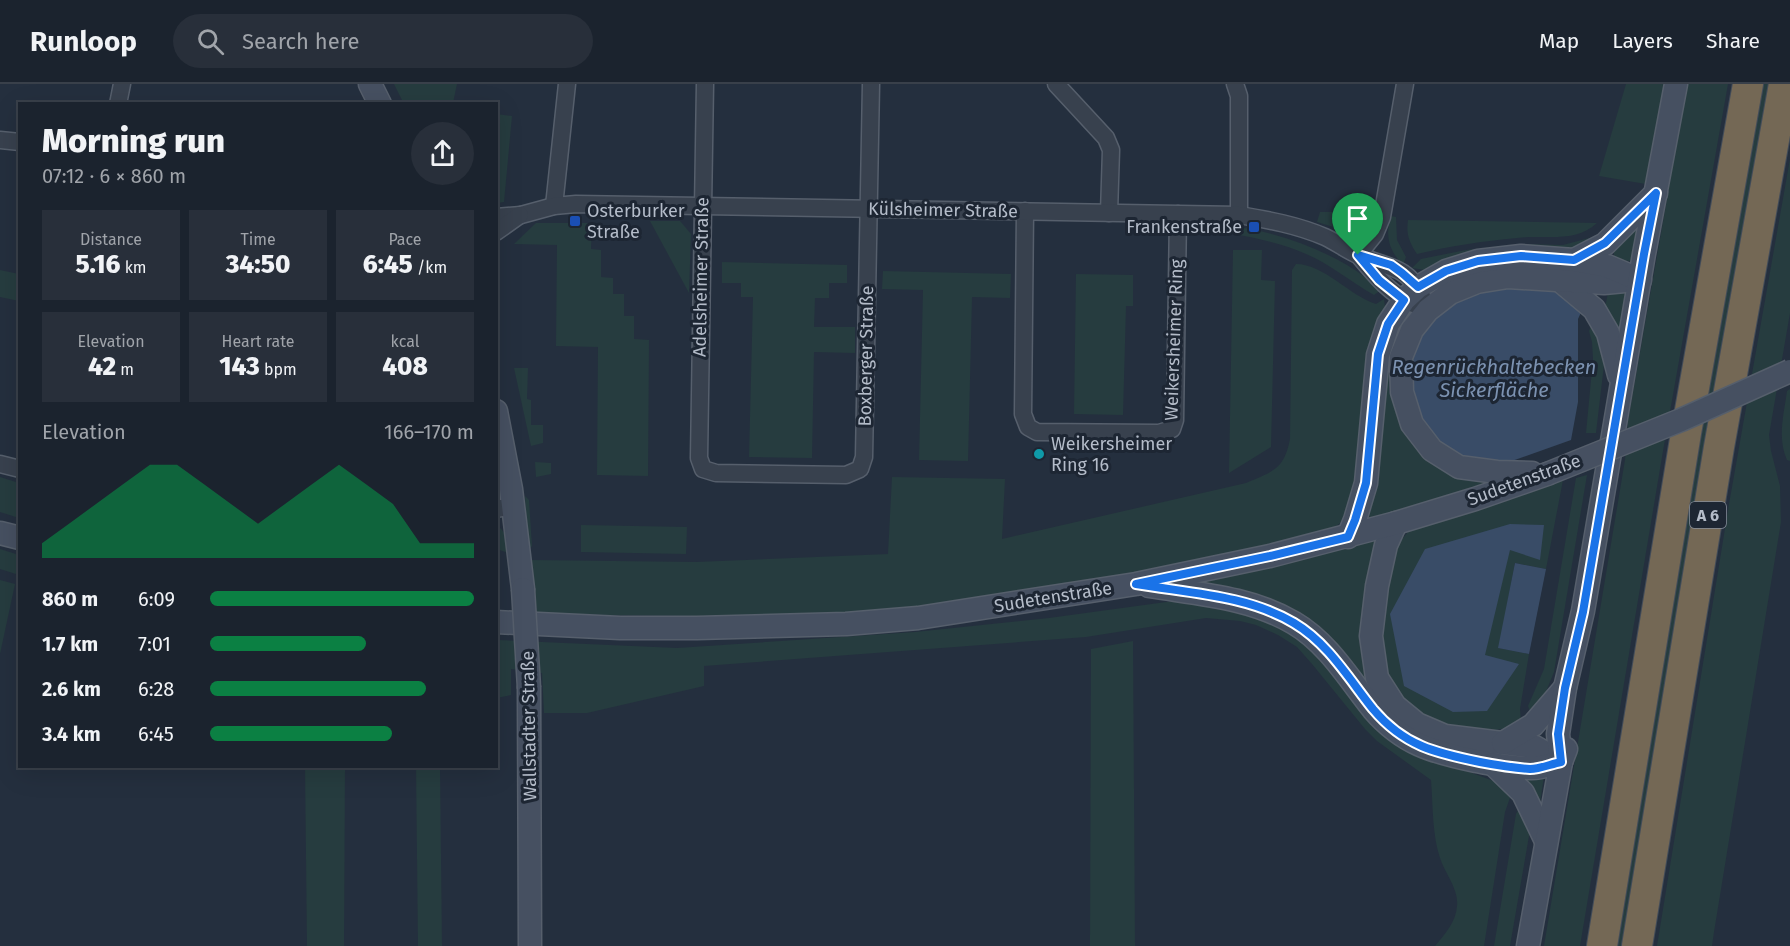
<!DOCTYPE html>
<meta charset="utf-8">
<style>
body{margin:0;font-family:"Fira Sans",sans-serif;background:#282f3a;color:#f1f3f6;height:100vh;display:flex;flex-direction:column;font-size:22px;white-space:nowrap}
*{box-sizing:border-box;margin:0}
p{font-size:20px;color:#a0a4aa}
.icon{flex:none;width:33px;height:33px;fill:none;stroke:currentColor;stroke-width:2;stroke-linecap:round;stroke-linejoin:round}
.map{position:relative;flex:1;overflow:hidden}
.sheet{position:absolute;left:18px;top:18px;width:480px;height:666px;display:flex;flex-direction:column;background:#1b232e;border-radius:0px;box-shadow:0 6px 24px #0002,0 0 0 2px #39404a}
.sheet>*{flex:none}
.pin{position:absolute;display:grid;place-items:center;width:51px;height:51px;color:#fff;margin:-62px -26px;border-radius:50% 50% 50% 0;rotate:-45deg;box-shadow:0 0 6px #0007}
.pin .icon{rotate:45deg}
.round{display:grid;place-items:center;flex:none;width:63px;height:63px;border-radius:32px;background:#282f3a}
.headline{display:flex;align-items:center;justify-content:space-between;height:102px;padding:0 24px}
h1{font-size:33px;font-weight:800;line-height:45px}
.stats{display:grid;grid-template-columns:repeat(3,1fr);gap:9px;height:102px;padding:6px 24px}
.stats div{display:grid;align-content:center;border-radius:0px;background:#282f3a;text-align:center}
.stats b{font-size:26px;font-weight:800}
.stats small{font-size:16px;font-weight:400}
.stats p{font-size:16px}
.chart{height:168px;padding:12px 24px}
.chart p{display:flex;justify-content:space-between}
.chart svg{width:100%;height:108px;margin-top:6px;fill:#0b8043;opacity:.7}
ul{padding:0 24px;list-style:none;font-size:20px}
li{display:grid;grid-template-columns:96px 72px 1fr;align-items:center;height:45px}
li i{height:15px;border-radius:8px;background:#0b8043}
header{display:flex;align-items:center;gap:36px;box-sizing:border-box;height:84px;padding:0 30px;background:#1b232e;border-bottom:2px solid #39404a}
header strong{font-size:28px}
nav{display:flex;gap:33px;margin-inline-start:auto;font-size:21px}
.search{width:420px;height:54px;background:#282f3a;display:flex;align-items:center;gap:15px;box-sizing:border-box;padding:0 21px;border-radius:33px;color:#a0a4aa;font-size:22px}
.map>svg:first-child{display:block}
</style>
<header>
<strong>Runloop</strong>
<div class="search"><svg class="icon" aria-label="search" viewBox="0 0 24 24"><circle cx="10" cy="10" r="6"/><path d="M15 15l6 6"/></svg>Search here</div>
<nav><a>Map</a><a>Layers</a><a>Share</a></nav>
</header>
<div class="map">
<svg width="1790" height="862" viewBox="0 0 1790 862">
<rect width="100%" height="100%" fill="#242f3e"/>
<g fill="#263c3f">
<path d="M394 0H457L453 19 404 20Z"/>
<path d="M1626 0H1728L1663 367 1580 862H1544L1625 376 1628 337 1669 104 1599 92Z"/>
<path d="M1763 0H1769C1715 286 1670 574 1622 862H1616L1720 236Z"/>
<path d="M496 30 512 32 504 118 497 119Z"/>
<path d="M1790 75V229L1769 351 1771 367 1780 402 1781 438 1714 848 1712 862H1657L1729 420Z"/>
<path d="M1320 128H1373C1359 153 1340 145 1317 138Z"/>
<path d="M1390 132 1396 133 1397 156 1406 173 1403 181C1388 165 1386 154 1390 132Z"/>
<path d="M1408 136 1597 139C1574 160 1546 150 1517 154 1483 157 1450 162 1417 170 1409 158 1406 150 1408 136Z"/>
<path d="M650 137H680L691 150 689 209Z"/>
<path d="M536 139H592L591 165 601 166V193L613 194V210H624V232H634V255L649 256 648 392 597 391 598 263 556 262 557 161 514 160Z"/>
<path d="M1199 139C1251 141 1302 155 1347 181 1359 188 1370 197 1381 206L1374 211C1351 198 1330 180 1306 170 1272 155 1237 151 1201 144Z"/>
<path d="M1638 142 1631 177 1614 176V167L1612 163Z"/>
<path d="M1593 153 1597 157 1573 164 1425 186 1412 184 1421 175 1466 166 1522 160 1563 161Z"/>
<path d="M1233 166H1262L1261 196 1275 197 1271 363 1229 389Z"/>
<path d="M722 178 847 181V199H829V214H815L814 243H855V269L814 268 812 374 749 373 753 213H741V199H722Z"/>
<path d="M1296 180C1324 180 1350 212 1376 220L1384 215 1385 223 1380 235 1359 401 1348 431 1339 440 1322 450C1266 462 1210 477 1154 488 1101 498 1047 507 993 514 842 535 689 534 537 529L530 476 696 478 888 470 892 393 1005 395 1002 455 1246 399C1273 387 1284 386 1290 355L1292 186Z"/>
<path d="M0 186 19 190V217L0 213Z"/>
<path d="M883 187 1011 190 1010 214 972 213 968 377 919 376 923 206 882 205Z"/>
<path d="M1076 190 1133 191V222H1126L1123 331 1074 330Z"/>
<path d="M1609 204 1626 208 1619 252 1602 224 1606 219Z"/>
<path d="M1406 234 1397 252 1390 279 1389 306 1398 333 1486 394 1483 400 1365 437 1388 255Z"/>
<path d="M1594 235 1603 263 1604 281 1596 349H1586L1593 275 1592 258 1589 247Z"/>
<path d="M514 284H528L527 315 531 316V341H543V359L531 362Z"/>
<path d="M1790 305V377L1787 376C1777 354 1784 330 1787 307Z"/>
<path d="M535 378 551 379V390L536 393Z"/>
<path d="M1587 391 1554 588 1541 620 1531 630 1528 622 1544 585 1576 394Z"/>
<path d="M0 393 19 399V434L0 428Z"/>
<path d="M1563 396 1546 485 1515 479 1499 564 1529 570 1520 625 1521 637 1508 644 1480 648 1432 641 1392 606 1377 555 1392 468 1411 444Z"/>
<path d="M525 412 529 416 532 462 528 466Z"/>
<path d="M496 440C506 449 510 456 508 469L500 466 497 462Z"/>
<path d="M581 441 687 443 686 470 581 468Z"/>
<path d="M1381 453 1364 541 1402 639 1530 669 1529 679 1401 644 1330 554 1188 501 1315 472Z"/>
<path d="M0 465 19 471V491L0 485Z"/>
<path d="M0 496 15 500 0 570Z"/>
<path d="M1181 516 1231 522 1295 548 1418 669 1499 699 1512 708 1505 728 1484 862H1435C1445 850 1456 838 1457 822 1459 805 1445 790 1440 774 1432 750 1433 721 1431 696L1377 657 1365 645 1312 580 1297 563 1278 551 1256 541 1240 537 1206 534 1086 553 704 582V602L587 629H544L542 589 511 585V611L497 614V556L677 564 915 548 1049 534Z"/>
<path d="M1133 557 1135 862H1090L1091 565Z"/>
<path d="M305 683H345L344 862H307Z"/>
<path d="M416 683H440L442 862H418Z"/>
<path d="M1507 685 1544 692 1539 726Z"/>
<path d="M1521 721 1529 738V752L1510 862H1494L1516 730Z"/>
</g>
<g fill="#394c67">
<path d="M1541 201 1564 209 1583 224 1578 235V318L1571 356 1509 378 1481 379 1448 366 1424 344 1411 312 1410 286 1416 256 1450 218 1475 206Z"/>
<path d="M1510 440 1544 441 1540 476 1510 466 1485 571 1519 580 1487 627 1453 628 1404 602 1390 530 1425 465Z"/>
<path d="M1515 479 1546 485 1529 570 1498 564Z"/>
</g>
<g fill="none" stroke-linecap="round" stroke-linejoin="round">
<defs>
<g id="street">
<path d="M705 0 699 374 703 385 716 389 846 391 860 385 864 373 871 0"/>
<path d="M1056 0 1106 54 1111 66 1109 129"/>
<path d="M1235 0 1239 12V131"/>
<path d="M118 20 122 0"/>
<path d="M0 56 20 58"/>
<path d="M554 122 567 0"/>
<path d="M1025 127 1023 330 1028 343 1037 348 1159 349 1172 345 1175 336 1178 130"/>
<path d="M496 133 521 131 554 122 576 120 1239 131C1269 136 1297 141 1325 153 1336 158 1346 166 1358 171 1384 183 1408 181 1422 212"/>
<path d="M496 148 520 131"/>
<path d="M1358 171 1375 150 1382 133 1405 0"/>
<path d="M1359 172C1374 190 1390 210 1413 220"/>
<path d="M0 380 20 385"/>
<path d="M496 425 513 422"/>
</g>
<g id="secondary">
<path d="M370 0 380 20"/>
<path d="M1574 176 1605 160 1656 109"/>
<path d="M1558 195 1594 225 1608 249 1619 291"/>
<path d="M496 327 511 405 523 505"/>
<path d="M1532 389 1497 388 1459 383 1432 366 1412 340 1402 308 1401 273 1412 246 1428 226 1450 209 1477 198 1508 193 1604 199 1635 196"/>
<path d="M1396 439 1386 461 1377 502 1371 552 1377 594 1395 622 1417 640 1445 652 1535 663 1561 678"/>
<path d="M0 449 20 454"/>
<path d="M1348 453 1355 436 1366 399 1378 271 1388 240 1404 216 1418 203 1446 187 1478 177 1521 172 1574 176 1607 182 1640 196"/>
<path d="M1149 502C1198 510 1250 513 1294 539 1328 559 1349 595 1373 625 1403 660 1433 668 1476 677 1493 680 1512 684 1530 684 1540 685 1551 680 1561 678"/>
<path d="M496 538 620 544H697L846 540 918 534 1136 500 1270 472 1396 439 1475 415 1547 390"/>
<path d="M529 604 530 862"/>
<path d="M1503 659 1533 641 1565 604"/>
<path d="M1561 678 1558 650 1565 604 1583 527 1644 170 1676 0"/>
<path d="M1493 680 1523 709 1546 757"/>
<path d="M1528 862 1561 678 1566 665"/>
</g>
<g id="highway">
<path d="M1602 862 1686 349 1748 0"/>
<path d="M1637 862 1719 363 1784 0"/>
</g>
</defs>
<use href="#street" stroke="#565f6c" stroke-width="19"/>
<use href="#secondary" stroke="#565f6c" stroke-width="25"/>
<use href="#highway" stroke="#434c59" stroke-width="32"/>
<use href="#street" stroke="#38414e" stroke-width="16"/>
<use href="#secondary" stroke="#465061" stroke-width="22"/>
<use href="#highway" stroke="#746855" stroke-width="30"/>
<defs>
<g id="secondary-bridge">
<path d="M1547 390 1681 336 1790 287"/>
<path d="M523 505 529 604"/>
</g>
</defs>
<use href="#secondary-bridge" stroke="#565f6c" stroke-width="25" stroke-linecap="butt"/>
<use href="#secondary-bridge" stroke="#465061" stroke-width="22"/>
</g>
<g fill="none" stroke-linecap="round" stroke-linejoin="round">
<defs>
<path id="route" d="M1656 109 1644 170 1583 528 1565 604 1558 650 1561 678C1551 680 1540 685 1530 685 1514 684 1496 681 1480 678 1436 669 1404 662 1373 625 1349 595 1328 559 1294 539 1247 511 1188 509 1136 500L1270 472 1348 453 1355 436 1366 399 1378 270 1388 240 1404 216 1379 196 1358 171 1391 181 1402 189 1418 203 1446 187 1478 177 1521 172 1574 176 1605 159Z"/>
</defs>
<use href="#route" stroke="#fff" stroke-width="12"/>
<use href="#route" stroke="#1a73e8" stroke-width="8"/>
</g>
<g fill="#1a4fb4" stroke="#1d2633" stroke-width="2">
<rect x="569" y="131" width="12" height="12" rx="3"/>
<rect x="1248" y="137" width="12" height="12" rx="3"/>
</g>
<circle fill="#0f9aa8" stroke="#1d2633" stroke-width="2" cx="1039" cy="370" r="6"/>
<g text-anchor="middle" stroke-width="6" stroke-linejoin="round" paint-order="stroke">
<rect fill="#1d2633" stroke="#878f9c" stroke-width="1.5" x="1690" y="418" width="36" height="26" rx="4.5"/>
<g font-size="16" font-weight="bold" fill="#b4bcc9">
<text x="1708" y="437">A 6</text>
</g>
<g font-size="18" fill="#b4bcc9" stroke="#1d2633">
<text transform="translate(943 126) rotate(1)" y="6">Külsheimer Straße</text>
<text transform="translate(701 193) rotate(-89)" y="6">Adelsheimer Straße</text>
<text transform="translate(1174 256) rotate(-88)" y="6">Weikersheimer Ring</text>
<text transform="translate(866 272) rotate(-89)" y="6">Boxberger Straße</text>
<text transform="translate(1524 396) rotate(-20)" y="6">Sudetenstraße</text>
<text transform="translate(1053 513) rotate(-9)" y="6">Sudetenstraße</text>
<text transform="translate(529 642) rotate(-91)" y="6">Wallstadter Straße</text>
</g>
<g font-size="18" fill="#b4bcc9" stroke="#1d2633" text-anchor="start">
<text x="587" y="133">Osterburker<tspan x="587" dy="21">Straße</tspan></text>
<text x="1242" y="149" text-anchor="end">Frankenstraße</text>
<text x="1051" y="366">Weikersheimer<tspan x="1051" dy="21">Ring 16</tspan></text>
</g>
<g font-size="20" font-style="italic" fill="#7c92b1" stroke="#1d2633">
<text x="1494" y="290">Regenrückhaltebecken<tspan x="1494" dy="23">Sickerfläche</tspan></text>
</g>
</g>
</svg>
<div class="pin" style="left:1358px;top:171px;background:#1e9e55"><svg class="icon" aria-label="arrive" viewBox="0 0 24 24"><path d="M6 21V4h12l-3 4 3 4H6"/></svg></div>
<section class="sheet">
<div class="headline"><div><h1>Morning run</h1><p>07:12 · 6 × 860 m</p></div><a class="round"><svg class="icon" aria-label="share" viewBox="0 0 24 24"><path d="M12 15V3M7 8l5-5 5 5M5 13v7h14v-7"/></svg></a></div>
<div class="stats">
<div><p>Distance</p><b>5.16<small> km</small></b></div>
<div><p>Time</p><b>34:50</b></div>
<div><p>Pace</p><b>6:45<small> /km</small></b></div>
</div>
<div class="stats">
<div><p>Elevation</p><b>42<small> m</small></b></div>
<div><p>Heart rate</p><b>143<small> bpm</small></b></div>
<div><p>kcal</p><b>408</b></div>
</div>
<div class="chart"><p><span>Elevation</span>166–170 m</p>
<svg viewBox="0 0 160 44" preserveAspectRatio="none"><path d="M0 44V38L10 30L20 22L30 14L40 6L50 6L60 14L70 22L80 30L90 22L100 14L110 6L120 14L130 22L140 38L150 38L160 38V44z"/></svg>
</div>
<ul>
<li><b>860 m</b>6:09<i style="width:100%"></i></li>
<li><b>1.7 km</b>7:01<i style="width:59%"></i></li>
<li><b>2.6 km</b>6:28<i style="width:82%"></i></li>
<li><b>3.4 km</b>6:45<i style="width:69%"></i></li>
</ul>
</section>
</div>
